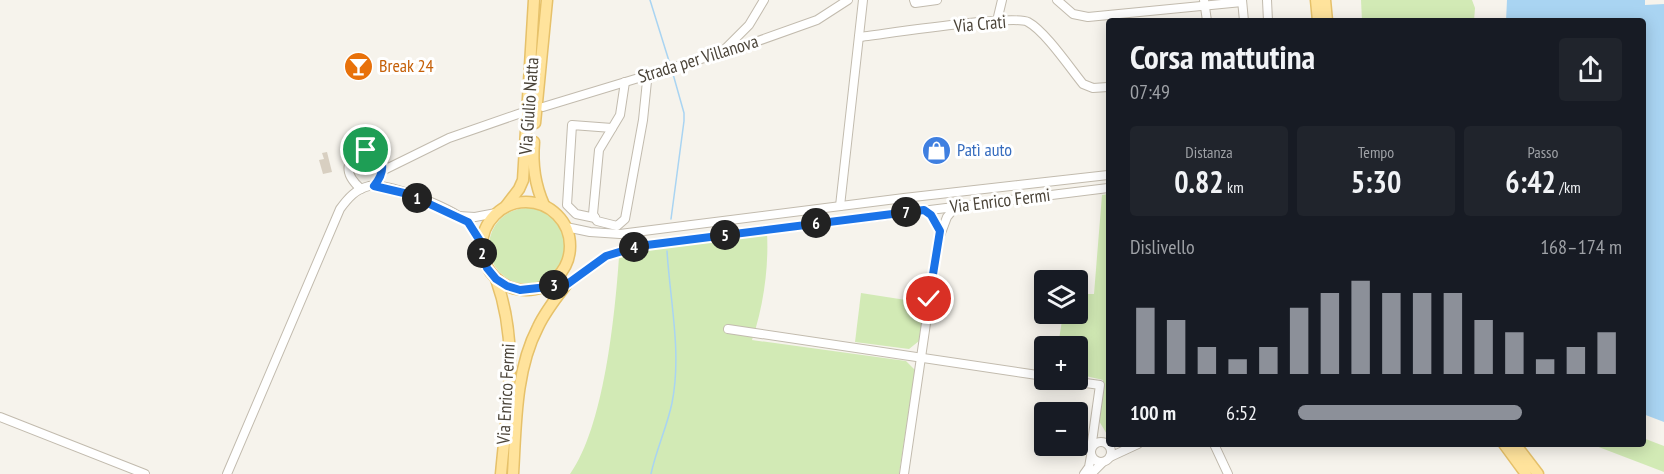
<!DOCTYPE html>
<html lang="it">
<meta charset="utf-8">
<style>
body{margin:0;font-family:"PT Sans Narrow",sans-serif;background:#20242c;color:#f1f3f6;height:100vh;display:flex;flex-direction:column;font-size:22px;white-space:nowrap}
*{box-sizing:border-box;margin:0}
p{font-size:20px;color:#9ea1a6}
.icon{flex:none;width:33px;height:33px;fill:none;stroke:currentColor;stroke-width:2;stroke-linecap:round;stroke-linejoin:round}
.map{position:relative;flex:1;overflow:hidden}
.panel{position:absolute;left:1106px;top:18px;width:540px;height:429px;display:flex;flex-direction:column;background:#171b24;border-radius:6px;box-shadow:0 3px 15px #0003}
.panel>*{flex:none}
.fabs{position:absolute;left:1034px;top:270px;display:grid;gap:12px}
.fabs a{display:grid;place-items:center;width:54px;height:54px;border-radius:6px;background:#171b24;box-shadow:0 3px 15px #0003;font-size:30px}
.pin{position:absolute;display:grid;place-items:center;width:51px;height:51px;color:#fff;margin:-26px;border:3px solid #fff;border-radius:50%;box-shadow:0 2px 6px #0007}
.km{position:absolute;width:30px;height:30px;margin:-15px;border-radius:50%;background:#222;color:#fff;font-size:16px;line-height:30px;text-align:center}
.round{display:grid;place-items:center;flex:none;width:63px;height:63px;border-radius:6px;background:#20242c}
.head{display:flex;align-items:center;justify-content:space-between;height:102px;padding:0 24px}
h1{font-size:33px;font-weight:700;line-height:45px}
.metrics{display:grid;grid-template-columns:repeat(3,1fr);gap:9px;height:102px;padding:6px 24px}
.metrics div{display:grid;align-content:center;border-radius:6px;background:#20242c;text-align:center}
.metrics b{font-size:30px;font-weight:700}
.metrics small{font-size:16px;font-weight:400}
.metrics p{font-size:16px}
.chart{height:168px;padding:12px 24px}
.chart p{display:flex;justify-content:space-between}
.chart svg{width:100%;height:108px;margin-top:6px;stroke:#8c9099;stroke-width:6}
ul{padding:0 24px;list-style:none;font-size:20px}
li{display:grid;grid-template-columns:96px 72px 1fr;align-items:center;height:45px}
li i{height:15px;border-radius:8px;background:#8c9099}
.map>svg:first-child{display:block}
</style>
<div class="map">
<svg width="1664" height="474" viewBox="0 0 1664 474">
<rect width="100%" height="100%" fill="#f6f3ec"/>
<g fill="#d2eab5">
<path d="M1361 0H1472L1475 8 1474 21H1362Z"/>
<path d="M1108 194V436L1099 421 1103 380 1077 374V346H1058L1063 314H1077V294H1094L1102 195Z"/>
<circle cx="527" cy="246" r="38"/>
<path d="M767 233C769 268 763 308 752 340L906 361 915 370 899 474H570C604 427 615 315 619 257L629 252 653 248Z"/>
<path d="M861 293 925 303 919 341 909 349 855 342Z"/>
<path d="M1643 438 1664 446V472L1596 446 1642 444Z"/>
</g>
<path fill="#a9d4f2" d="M1507 0H1645V5L1664 4V422L1643 414 1642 21H1506Z"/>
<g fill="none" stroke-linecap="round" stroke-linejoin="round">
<g stroke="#a9d4f2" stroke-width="1.5">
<path d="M650 0 669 61"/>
<path d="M671 219 684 121V113L673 74"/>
<path d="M651 474C656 450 667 427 672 403 682 353 670 301 667 251"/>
</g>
</g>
<path fill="#d8cfc1" d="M327 152 332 172 323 174 319 160 324 159 322 153Z"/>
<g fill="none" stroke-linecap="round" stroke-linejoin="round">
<defs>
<g id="minor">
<path d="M914 0 915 3 937 0"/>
<path d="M1057 0 1073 14 1088 17 1242 2"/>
<path d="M1204 0 1207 21"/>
<path d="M1242 0 1244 21"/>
<path d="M1267 0 1268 21"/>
<path d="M997 21 1002 0"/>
<path d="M859 37C885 34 1013 14 1028 22 1045 31 1070 68 1083 84L1093 88 1108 87"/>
<path d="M723 51 749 25 764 0"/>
<path d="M625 82 620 115 599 150 593 214 597 221 617 226 625 219 643 120 647 81 651 74"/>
<path d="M543 107 744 46 817 20 848 0"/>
<path d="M384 170 449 138 524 112"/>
<path d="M361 189C344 174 343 159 366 150 386 156 386 171 374 186"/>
<path d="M840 206 863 0"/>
<path d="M924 210 931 215 940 231"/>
<path d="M459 216 475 217 496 213"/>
<path d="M595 218 576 214 567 205 572 125 612 128"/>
<path d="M566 227 590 232 620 234 904 198 1108 175"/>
<path d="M566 285 606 256 639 246 1108 188"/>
<path d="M728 329 1044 376"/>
<path d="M1064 380 1100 385 1091 449"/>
<path d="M0 417 145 474"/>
<circle cx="1101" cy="452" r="10"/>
<path d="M1214 444 1228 474"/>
<path d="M1110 457 1138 444"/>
<path d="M227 474 340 209C348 198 356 189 369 186 389 182 450 208 466 221 473 226 478 236 482 244"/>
<path d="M904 474 938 241 947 217 956 206"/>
<path d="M1084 474 1089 467 1091 456"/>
<path d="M1091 474 1102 463"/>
</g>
<g id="major">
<path d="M1316 0 1318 21"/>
<path d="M1325 0 1327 21"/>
<path d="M535 123 547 0"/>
<path d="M534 142C532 164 535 185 544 205"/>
<circle cx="526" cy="246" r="44"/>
<path d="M506 206 519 189 523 180 534 0"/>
<path d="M496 279C520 346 507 405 501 474"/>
<path d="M1504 444 1526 474"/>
<path d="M1515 444 1538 474"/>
<path d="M513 474C516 426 515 371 538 327 545 312 556 298 566 285"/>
</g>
</defs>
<use href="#minor" stroke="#c2bbae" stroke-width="10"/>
<use href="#major" stroke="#e6c16a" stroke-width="13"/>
<use href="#minor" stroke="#fff" stroke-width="8"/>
<use href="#major" stroke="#ffe39c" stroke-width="10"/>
</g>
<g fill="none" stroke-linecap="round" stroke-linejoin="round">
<defs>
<path id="route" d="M366 150C386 156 386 171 374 186L408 194 468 222 482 244V255L487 268 496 279 507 286 520 290 566 285 606 256 639 246 924 210 931 215 940 231 929 299"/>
</defs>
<use href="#route" stroke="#fff" stroke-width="12"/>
<use href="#route" stroke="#1a73e8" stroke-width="8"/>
</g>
<defs>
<symbol id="bar-disc" viewBox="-11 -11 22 22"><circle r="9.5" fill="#e8710a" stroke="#fff"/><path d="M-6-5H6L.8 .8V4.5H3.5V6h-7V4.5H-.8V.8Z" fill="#fff"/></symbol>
<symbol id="shop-disc" viewBox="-11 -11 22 22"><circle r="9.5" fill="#3f7fe0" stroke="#fff"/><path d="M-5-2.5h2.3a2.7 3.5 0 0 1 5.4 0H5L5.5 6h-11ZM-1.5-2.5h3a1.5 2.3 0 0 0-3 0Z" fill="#fff"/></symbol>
</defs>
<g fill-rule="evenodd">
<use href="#bar-disc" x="342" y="50" width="33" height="33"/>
<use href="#shop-disc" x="920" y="134" width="33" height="33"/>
</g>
<g text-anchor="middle" stroke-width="6" stroke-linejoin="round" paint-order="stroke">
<g font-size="18" fill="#4b4439" stroke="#fff">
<text transform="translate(980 24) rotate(-5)" y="6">Via Crati</text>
<text transform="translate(698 59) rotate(-17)" y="6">Strada per Villanova</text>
<text transform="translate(529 106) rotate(-86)" y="6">Via Giulio Natta</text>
<text transform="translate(1000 201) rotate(-7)" y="6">Via Enrico Fermi</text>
<text transform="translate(506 394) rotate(-87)" y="6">Via Enrico Fermi</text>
</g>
<g font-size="18" fill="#c56008" stroke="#fff" text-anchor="start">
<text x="379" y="72">Break 24</text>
</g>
<g font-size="18" fill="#366cbe" stroke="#fff" text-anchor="start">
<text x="957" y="156">Patì auto</text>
</g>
</g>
</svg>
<div class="fabs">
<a><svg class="icon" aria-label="layers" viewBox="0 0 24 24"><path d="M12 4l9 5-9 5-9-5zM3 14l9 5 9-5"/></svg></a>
<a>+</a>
<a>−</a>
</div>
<div class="pin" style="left:366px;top:150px;background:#1e9e55"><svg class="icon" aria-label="arrive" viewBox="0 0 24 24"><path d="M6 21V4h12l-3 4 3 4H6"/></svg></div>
<div class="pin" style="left:929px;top:299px;background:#d93025"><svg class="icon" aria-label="check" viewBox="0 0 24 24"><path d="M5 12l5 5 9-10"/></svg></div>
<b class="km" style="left:417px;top:198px">1</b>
<b class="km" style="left:482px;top:253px">2</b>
<b class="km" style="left:554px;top:285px">3</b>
<b class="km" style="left:634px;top:247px">4</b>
<b class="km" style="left:725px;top:235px">5</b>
<b class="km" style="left:816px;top:223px">6</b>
<b class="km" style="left:906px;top:212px">7</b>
<section class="panel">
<div class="head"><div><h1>Corsa mattutina</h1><p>07:49</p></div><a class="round"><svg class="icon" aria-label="share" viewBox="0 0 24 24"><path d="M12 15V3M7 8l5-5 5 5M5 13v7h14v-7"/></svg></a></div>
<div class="metrics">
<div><p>Distanza</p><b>0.82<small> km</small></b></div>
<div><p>Tempo</p><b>5:30</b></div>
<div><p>Passo</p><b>6:42<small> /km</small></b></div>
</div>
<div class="chart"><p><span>Dislivello</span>168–174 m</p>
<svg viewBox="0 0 160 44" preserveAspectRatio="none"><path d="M5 44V17M15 44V22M25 44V33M35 44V38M45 44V33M55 44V17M65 44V11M75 44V6M85 44V11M95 44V11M105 44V11M115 44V22M125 44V27M135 44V38M145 44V33M155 44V27"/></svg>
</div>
<ul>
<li><b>100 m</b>6:52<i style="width:69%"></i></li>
</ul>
</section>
</div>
